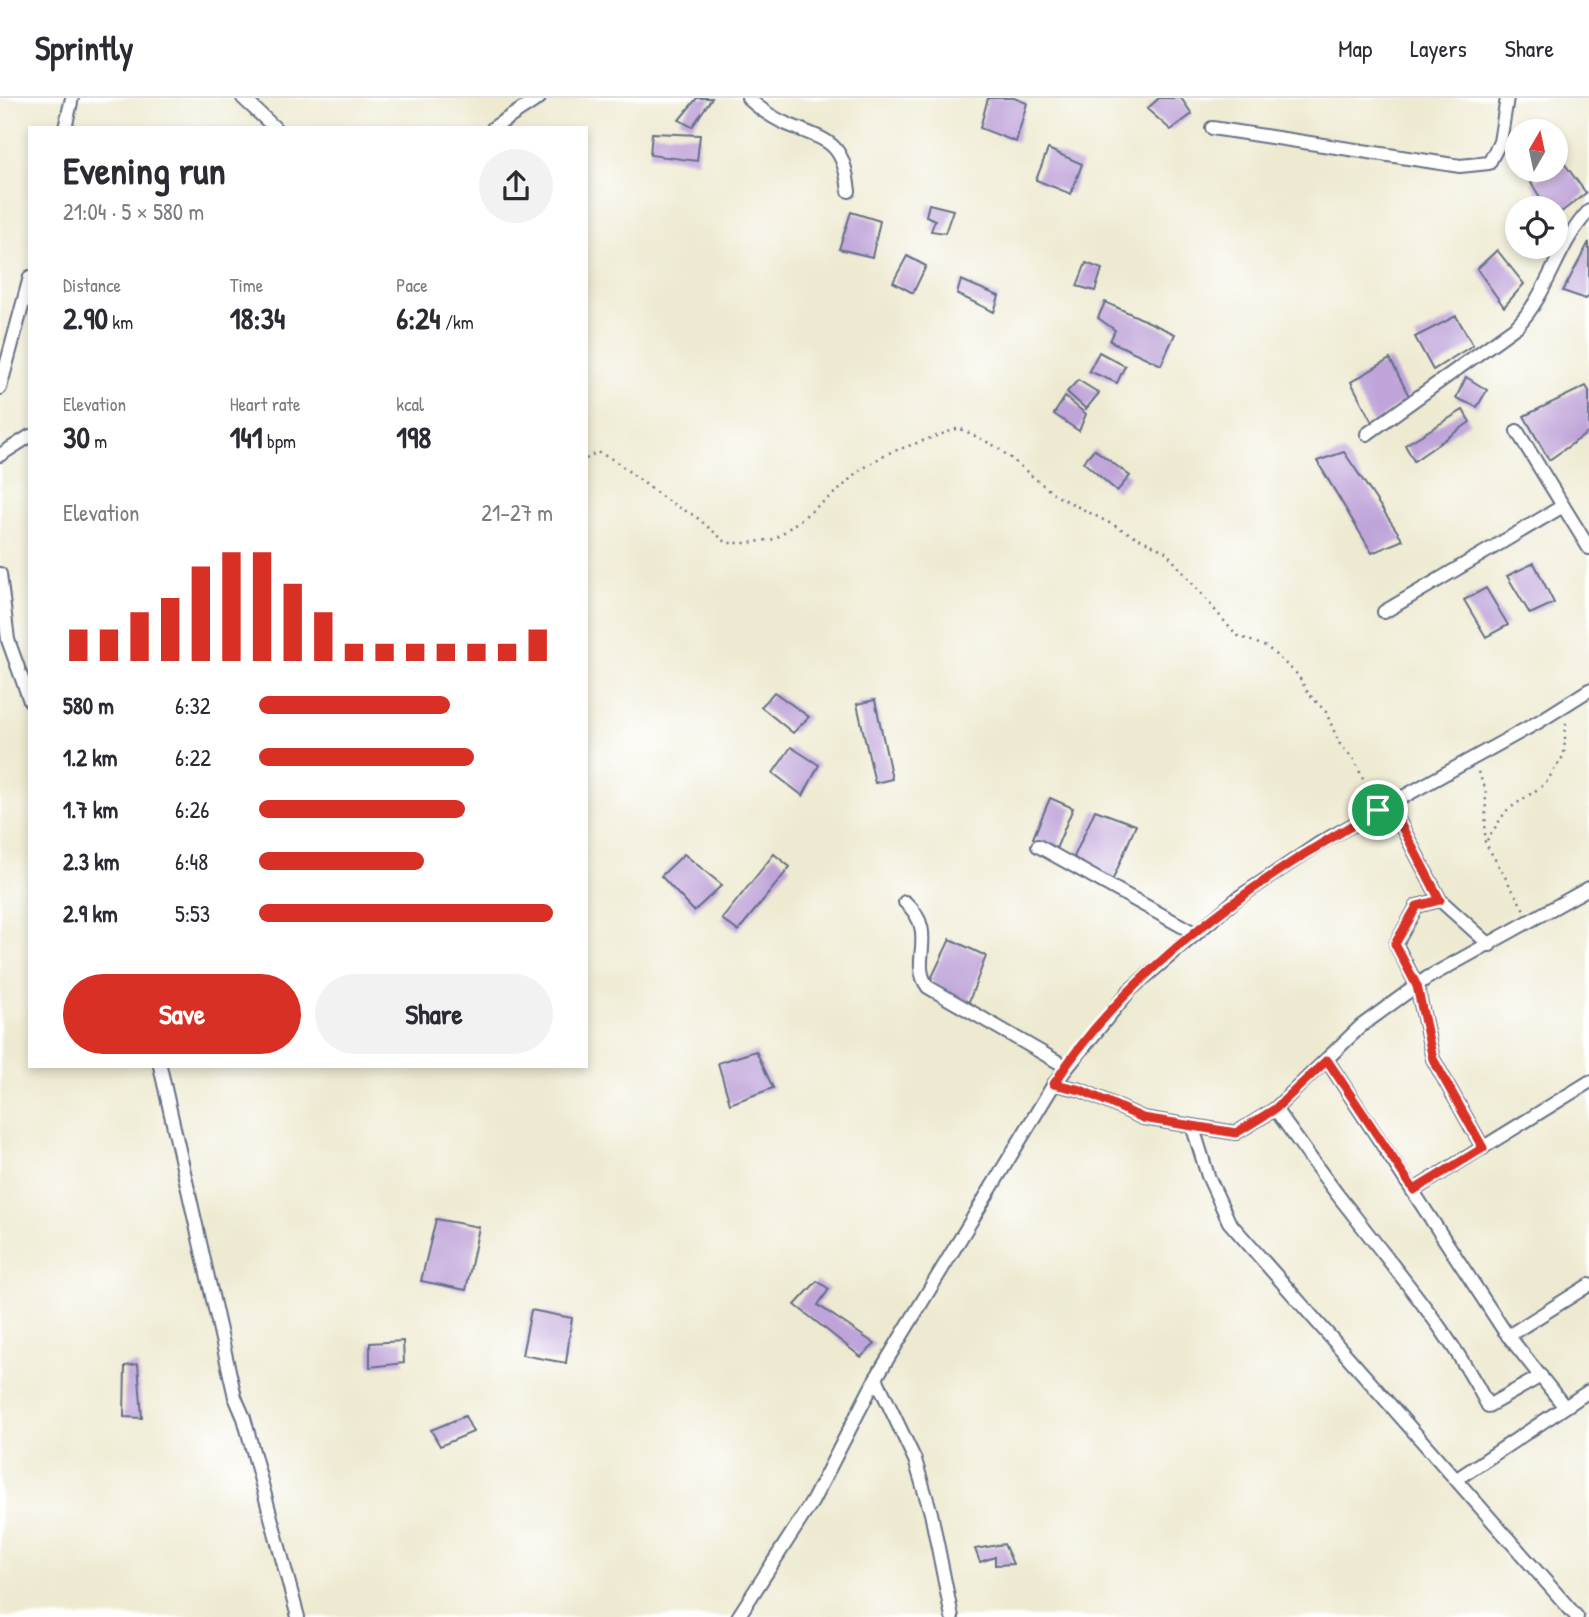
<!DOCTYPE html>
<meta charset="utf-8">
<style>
body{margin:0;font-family:"Patrick Hand",sans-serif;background:#f2f2f3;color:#2b2b33;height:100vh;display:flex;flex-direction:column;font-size:26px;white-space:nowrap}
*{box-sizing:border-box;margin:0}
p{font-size:23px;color:#7c7c81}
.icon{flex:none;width:38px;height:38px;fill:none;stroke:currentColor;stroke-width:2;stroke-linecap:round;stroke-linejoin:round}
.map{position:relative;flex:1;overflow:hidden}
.drawer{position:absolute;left:28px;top:28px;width:560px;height:942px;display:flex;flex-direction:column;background:#fff;border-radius:0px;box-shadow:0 4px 10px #0003}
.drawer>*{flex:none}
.needle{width:46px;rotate:9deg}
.buttons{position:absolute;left:1505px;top:21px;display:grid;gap:14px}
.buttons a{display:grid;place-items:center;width:63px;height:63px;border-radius:50%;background:#fff;box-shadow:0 4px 10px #0003;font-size:35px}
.pin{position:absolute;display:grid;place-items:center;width:60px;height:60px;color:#fff;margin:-30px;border:4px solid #fff;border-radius:50%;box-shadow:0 2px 7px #0007}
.round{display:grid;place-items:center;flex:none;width:74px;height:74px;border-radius:37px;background:#f2f2f3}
.headline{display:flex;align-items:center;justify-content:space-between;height:119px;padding:0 35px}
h1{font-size:38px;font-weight:700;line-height:52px}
.stats{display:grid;grid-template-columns:repeat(3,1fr);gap:10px;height:119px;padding:7px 35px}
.stats div{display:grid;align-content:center}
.stats b{font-size:30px;font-weight:700}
.stats small{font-size:19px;font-weight:400}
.stats p{font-size:19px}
.chart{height:196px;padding:14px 35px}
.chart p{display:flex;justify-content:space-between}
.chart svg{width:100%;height:126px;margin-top:7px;stroke:#d93025;stroke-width:6}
.action{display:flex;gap:14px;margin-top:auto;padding:14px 35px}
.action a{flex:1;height:80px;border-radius:42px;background:#d93025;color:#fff;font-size:28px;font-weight:700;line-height:80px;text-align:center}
.action a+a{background:#f2f2f3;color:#2b2b33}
ul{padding:0 35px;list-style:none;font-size:23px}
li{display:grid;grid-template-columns:112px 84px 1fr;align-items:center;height:52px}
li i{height:18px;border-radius:9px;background:#d93025}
header{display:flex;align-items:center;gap:42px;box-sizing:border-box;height:98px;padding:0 35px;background:#fff;border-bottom:2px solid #e1e1e2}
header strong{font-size:33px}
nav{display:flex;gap:38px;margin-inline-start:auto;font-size:24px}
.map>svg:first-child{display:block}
</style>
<header>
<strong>Sprintly</strong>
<nav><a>Map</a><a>Layers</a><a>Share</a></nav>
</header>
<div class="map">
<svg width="1589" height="1519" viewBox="0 0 1589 1519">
<rect width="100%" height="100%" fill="#fff"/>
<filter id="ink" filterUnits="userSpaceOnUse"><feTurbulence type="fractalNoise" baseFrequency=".0143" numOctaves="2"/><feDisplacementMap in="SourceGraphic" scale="14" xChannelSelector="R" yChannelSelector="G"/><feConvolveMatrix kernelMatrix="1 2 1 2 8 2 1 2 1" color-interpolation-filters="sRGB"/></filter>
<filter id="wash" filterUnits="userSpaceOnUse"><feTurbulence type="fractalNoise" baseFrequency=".00686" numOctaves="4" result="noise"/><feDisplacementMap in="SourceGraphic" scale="28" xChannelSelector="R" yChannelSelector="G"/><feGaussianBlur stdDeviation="1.57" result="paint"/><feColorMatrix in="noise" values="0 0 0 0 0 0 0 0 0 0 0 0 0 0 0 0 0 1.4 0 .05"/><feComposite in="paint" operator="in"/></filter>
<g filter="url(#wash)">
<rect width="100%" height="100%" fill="#eeead1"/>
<g id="blocks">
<g fill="#bfa4d9">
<path d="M697 0H712L692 29 679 22Z"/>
<path d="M988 0H1014L1027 5 1016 44 980 30Z"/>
<path d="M1159 0H1181L1192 16 1171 32 1147 11Z"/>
<path d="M652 35 700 37 697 63 650 57Z"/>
<path d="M1048 51 1082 66 1071 96 1036 82Z"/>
<path d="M1564 65 1586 95 1556 118V110H1547L1531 85Z"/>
<path d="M929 106 953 112 945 135 931 133 935 122 926 118Z"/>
<path d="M851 114 880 123 872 159 839 151Z"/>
<path d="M1589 144V197L1586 201 1563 193Z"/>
<path d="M1497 152 1524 186 1504 209 1477 171Z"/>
<path d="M907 158 926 168 913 195 893 184Z"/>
<path d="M1086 165 1102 171 1095 193 1077 188Z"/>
<path d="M961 182 999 198 994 214 957 196Z"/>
<path d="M1105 204 1175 236 1161 267 1110 243 1115 232 1098 220Z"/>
<path d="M1456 218 1473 247 1433 272 1415 239Z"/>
<path d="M1099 254 1125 268 1117 285 1089 273Z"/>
<path d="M1390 261 1409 298 1373 326 1351 284Z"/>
<path d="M1466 279 1487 292 1477 309 1456 300Z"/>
<path d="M1078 282 1099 295 1086 311 1067 294Z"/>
<path d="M1586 288 1589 293V334L1549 362 1524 318Z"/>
<path d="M1065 299 1086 316 1079 333 1054 316Z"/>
<path d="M1463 312 1470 324 1414 363 1405 347Z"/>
<path d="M1094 351 1130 378 1117 393 1083 364Z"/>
<path d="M1344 354 1403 442 1372 455 1317 363Z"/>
<path d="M1534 465 1554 505 1530 516 1507 478Z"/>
<path d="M1486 490 1508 527 1486 539 1464 502Z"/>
<path d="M774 594 809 619 793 635 761 609Z"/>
<path d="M875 602 892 681 875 685 857 606Z"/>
<path d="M791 649 819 667 803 698 773 675Z"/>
<path d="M1050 700 1073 710 1056 751 1033 740Z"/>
<path d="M1095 712 1136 727 1110 788 1074 759Z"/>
<path d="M684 756 722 787 694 813 661 778Z"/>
<path d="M774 756 790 769 738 833 722 821Z"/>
<path d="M950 841 986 858 968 906 930 883Z"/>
<path d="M756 953 773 990 730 1006 718 965Z"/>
<path d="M436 1121 479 1129 466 1192 421 1183Z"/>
<path d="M817 1183 829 1191 818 1207 875 1246 861 1259 795 1207Z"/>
<path d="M531 1212 572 1220 566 1265 522 1257Z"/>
<path d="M403 1243 404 1265 370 1269V1245Z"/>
<path d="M138 1266 142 1320 124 1319 125 1268Z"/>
<path d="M465 1318 473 1334 440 1348 431 1332Z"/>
<path d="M1004 1446 1013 1466 995 1467V1459L980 1464 975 1451Z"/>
</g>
</g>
</g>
<g filter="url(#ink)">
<use href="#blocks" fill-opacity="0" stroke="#657086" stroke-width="2"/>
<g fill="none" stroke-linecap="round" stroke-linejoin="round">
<defs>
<g id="street">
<path d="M243 0 275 30"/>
<path d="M748 0C760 11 774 21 789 27 831 44 843 44 849 93"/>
<path d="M65 30 72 0"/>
<path d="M493 30 539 0"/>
<path d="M1212 30 1460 68 1489 65 1500 44 1507 0"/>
<path d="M0 290 30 179"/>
<path d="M1517 333 1589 450"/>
<path d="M1367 336 1517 228C1549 195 1557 146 1589 113"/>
<path d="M0 357 30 338"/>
<path d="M0 476 8 542 30 603"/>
<path d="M1384 514 1563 408"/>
<path d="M1390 706 1440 802 1490 847"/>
<path d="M1038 748 1196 836"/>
<path d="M1440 802 1417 808 1396 846 1417 888 1433 961 1483 1050"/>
<path d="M905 804C940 835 908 863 928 889L1065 968"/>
<path d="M1327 962 1503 1231 1564 1308"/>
<path d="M160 968 235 1299 244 1320 298 1519"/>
<path d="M1054 986 1081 992 1143 1020 1236 1035 1275 1011 1361 928 1427 880 1589 790"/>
<path d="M1275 1011C1301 1046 1325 1082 1352 1115 1400 1178 1452 1237 1488 1308L1541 1278"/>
<path d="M1193 1030 1208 1078 1229 1124 1577 1519"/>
<path d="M1414 1092 1589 984"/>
<path d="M1508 1238 1589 1187"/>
<path d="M876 1280 915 1362 931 1415 952 1519"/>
<path d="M1457 1381 1589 1293"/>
<path d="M738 1519 812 1404 876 1280 1054 986 1130 892 1238 800 1320 745 1540 623 1589 592"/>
</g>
</defs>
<use href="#street" stroke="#657086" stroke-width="16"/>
<g stroke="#657086" stroke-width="2.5" stroke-dasharray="2 5" stroke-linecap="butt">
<path d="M586 361 597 354 614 362 666 402 695 418 727 445H748L775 441 840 391 856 375 886 356 959 330 997 349 1055 397 1166 454 1236 537 1267 549 1298 577 1308 595 1326 614 1339 645 1355 663 1372 702"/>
<path d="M1478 674 1486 692 1485 744 1524 812"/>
<path d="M1487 742 1506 713 1545 686 1564 657 1566 623"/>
</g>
<use href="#street" stroke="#fff" stroke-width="12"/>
</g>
</g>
<g fill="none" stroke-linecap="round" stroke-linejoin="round" filter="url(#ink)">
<defs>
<path id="route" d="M1390 706 1440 802 1417 808 1395 846 1417 888 1433 961 1483 1050 1414 1092 1327 962 1275 1011 1236 1035 1143 1020 1081 992 1054 986C1130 866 1268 773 1390 706Z"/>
</defs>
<use href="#route" stroke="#fff" stroke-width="14"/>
<use href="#route" stroke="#d93025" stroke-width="9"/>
</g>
</svg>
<div class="buttons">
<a><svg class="needle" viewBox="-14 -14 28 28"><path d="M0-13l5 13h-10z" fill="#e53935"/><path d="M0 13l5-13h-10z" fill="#7c7c81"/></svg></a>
<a><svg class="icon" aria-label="locate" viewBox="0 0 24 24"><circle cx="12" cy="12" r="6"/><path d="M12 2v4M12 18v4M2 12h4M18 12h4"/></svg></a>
</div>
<div class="pin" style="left:1378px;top:712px;background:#1e9e55"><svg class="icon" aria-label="arrive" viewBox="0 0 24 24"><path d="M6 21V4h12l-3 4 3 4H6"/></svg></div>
<section class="drawer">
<div class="headline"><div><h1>Evening run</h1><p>21:04 · 5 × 580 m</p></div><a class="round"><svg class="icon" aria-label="share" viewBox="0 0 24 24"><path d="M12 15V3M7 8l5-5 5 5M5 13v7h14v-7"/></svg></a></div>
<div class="stats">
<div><p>Distance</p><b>2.90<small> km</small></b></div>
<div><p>Time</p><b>18:34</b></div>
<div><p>Pace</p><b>6:24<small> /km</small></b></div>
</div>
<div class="stats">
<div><p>Elevation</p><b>30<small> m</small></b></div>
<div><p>Heart rate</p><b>141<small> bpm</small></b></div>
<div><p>kcal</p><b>198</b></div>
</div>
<div class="chart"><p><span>Elevation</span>21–27 m</p>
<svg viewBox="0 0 160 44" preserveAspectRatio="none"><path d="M5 44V33M15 44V33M25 44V27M35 44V22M45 44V11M55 44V6M65 44V6M75 44V17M85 44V27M95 44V38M105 44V38M115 44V38M125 44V38M135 44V38M145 44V38M155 44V33"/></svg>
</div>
<ul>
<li><b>580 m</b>6:32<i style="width:65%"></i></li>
<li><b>1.2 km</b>6:22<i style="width:73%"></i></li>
<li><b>1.7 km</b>6:26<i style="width:70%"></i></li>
<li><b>2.3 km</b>6:48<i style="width:56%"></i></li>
<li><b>2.9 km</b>5:53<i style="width:100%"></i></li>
</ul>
<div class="action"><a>Save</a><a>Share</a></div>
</section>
</div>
